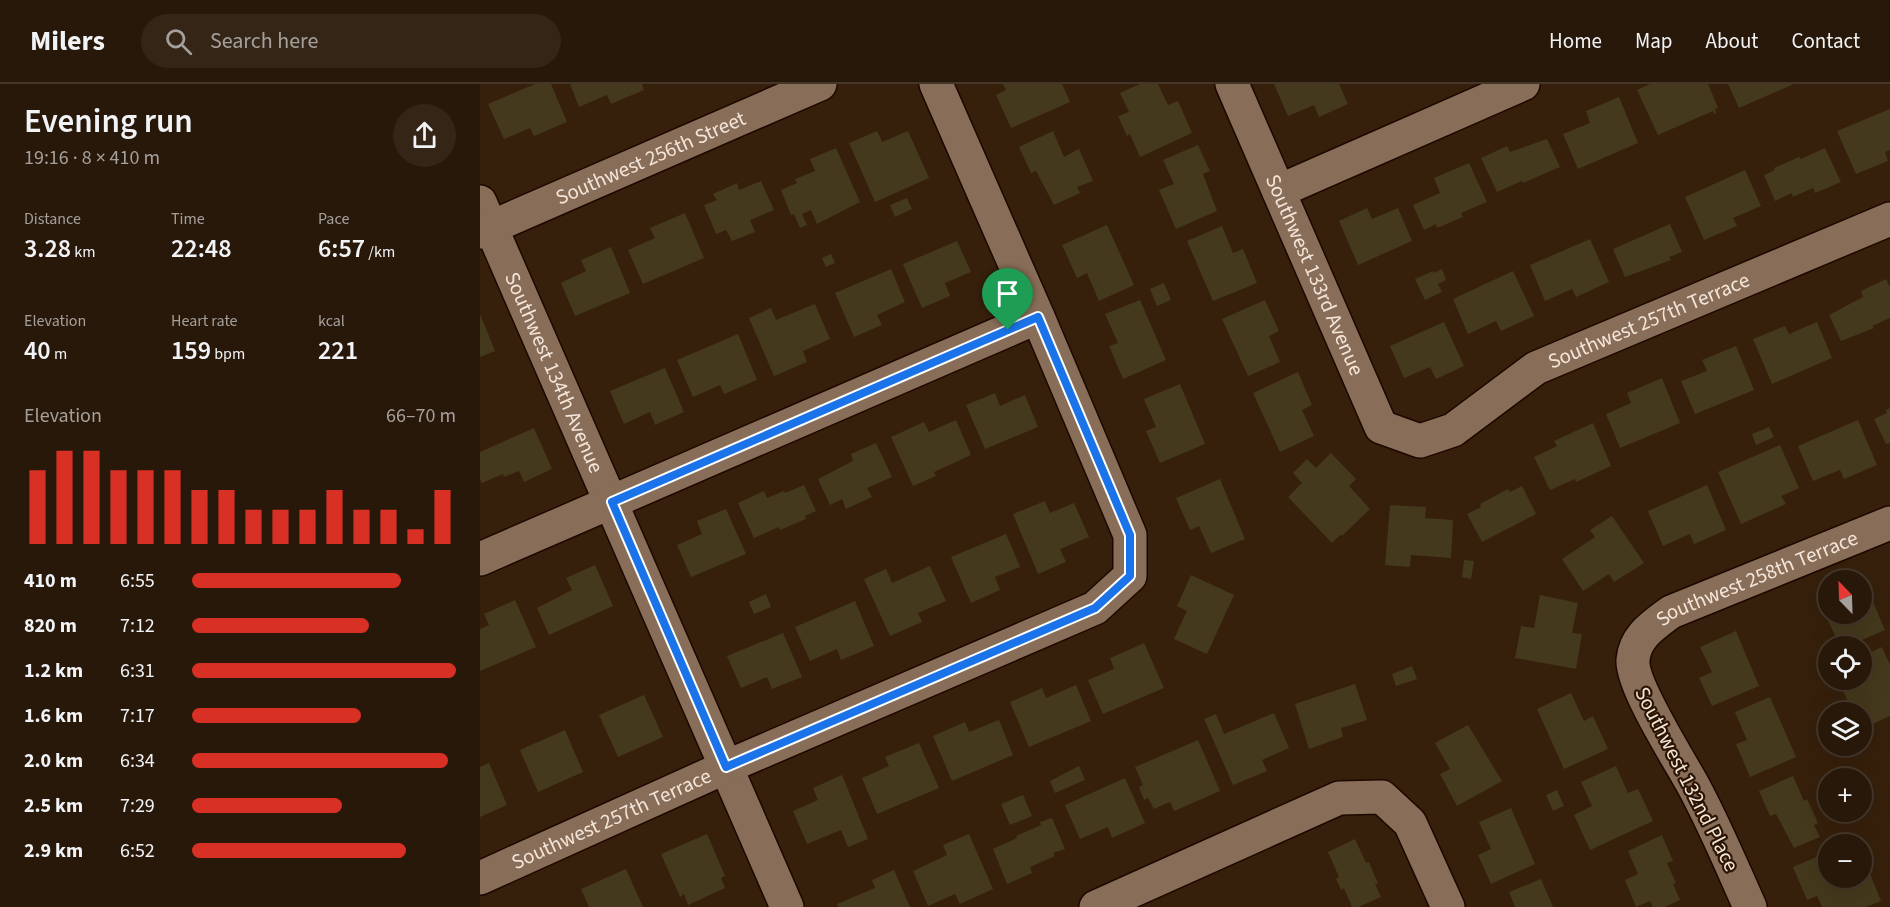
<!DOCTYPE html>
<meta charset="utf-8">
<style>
body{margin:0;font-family:"Source Sans 3",sans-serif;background:#342517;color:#f1f3f6;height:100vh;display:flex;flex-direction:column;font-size:22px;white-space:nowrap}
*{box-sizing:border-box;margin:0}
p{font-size:20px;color:#a5a09c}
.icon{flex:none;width:33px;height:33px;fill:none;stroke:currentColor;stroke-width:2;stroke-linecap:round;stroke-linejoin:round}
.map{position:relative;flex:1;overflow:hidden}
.details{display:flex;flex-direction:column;background:#281809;width:480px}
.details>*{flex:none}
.needle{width:39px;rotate:337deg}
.controls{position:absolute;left:1338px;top:486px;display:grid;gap:12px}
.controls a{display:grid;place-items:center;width:54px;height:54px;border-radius:50%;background:#281809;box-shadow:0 6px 24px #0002,0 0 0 2px #44372a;font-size:30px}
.pin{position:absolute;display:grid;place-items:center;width:51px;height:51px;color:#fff;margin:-62px -26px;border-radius:50% 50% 50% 0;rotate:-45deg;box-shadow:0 0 6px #0007}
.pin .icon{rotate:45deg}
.round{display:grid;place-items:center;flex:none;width:63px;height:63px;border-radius:32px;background:#342517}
.summary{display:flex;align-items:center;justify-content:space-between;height:102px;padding:0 24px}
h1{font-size:33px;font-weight:600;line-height:45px}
.figures{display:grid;grid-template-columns:repeat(3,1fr);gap:9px;height:102px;padding:6px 24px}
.figures div{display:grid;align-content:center}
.figures b{font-size:26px;font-weight:600}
.figures small{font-size:16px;font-weight:400}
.figures p{font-size:16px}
.chart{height:168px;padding:12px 24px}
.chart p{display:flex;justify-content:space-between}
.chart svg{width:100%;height:108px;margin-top:6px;stroke:#d93025;stroke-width:6}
ul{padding:0 24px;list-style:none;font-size:20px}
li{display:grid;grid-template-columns:96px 72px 1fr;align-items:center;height:45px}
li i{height:15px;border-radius:8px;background:#d93025}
header{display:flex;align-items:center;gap:36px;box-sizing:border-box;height:84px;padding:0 30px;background:#281809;border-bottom:2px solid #44372a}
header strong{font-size:28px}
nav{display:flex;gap:33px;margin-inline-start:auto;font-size:21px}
.search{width:420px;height:54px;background:#342517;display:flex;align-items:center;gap:15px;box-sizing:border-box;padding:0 21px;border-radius:33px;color:#a5a09c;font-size:22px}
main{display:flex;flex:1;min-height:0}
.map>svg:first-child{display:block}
</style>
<header>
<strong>Milers</strong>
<div class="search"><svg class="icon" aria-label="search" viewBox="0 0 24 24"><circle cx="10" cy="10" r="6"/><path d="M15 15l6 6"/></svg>Search here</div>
<nav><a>Home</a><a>Map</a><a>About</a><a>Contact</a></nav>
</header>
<main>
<section class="details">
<div class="summary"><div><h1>Evening run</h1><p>19:16 · 8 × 410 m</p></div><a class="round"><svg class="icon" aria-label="share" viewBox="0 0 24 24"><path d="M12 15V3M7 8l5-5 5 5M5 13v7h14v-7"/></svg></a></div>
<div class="figures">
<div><p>Distance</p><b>3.28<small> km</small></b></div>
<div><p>Time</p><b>22:48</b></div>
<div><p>Pace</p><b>6:57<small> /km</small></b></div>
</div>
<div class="figures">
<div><p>Elevation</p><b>40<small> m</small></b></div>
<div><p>Heart rate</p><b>159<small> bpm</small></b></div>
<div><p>kcal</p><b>221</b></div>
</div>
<div class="chart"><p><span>Elevation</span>66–70 m</p>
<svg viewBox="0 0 160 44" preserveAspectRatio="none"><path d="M5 44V14M15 44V6M25 44V6M35 44V14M45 44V14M55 44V14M65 44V22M75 44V22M85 44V30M95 44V30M105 44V30M115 44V22M125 44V30M135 44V30M145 44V38M155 44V22"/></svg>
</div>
<ul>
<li><b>410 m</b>6:55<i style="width:79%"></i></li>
<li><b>820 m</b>7:12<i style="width:67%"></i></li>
<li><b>1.2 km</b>6:31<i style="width:100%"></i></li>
<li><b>1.6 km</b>7:17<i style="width:64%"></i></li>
<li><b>2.0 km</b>6:34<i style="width:97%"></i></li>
<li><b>2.5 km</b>7:29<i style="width:57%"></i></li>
<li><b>2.9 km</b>6:52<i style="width:81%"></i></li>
</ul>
</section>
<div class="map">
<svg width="1410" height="823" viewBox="0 0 1410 823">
<rect width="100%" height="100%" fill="#36200c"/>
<g fill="#44391c">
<path d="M55 0H71L87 38 54 52 50 44 24 55 8 20Z"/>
<path d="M90 0H162L164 6 131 20 127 11 99 23Z"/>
<path d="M523 0H582L590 18 531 44 516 11 526 6Z"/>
<path d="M660 0H678L688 21 698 17 712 49 660 73 650 50 647 52 638 32 649 28 640 9Z"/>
<path d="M794 0H859L868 20 839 33 834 21 808 32Z"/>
<path d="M1170 0H1228L1238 24 1235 25 1236 29 1234 30 1233 27 1178 51 1157 6Z"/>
<path d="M1248 0H1314L1259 24Z"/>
<path d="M1139 13 1158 59 1098 85 1083 50 1110 39 1106 27Z"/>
<path d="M1410 25V66L1405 68 1408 77 1376 90 1357 47Z"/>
<path d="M397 47 402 58 428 47 449 94 395 118 369 59Z"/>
<path d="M573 47 584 73 599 65 613 97 597 103 600 109 574 121 556 87 551 89 539 63Z"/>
<path d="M1067 55 1080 83 1043 99 1042 97 1017 108 1001 74 1027 62 1030 68Z"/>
<path d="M718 61 730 87 723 90 737 127 696 145 679 106 694 100 683 76Z"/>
<path d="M356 64 380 118 337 140 331 126 322 130 327 141 320 144 314 130 311 131 301 106 317 99 315 95 335 87 330 75Z"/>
<path d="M1345 64 1361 98 1335 109 1333 104 1313 113 1312 109 1295 117 1284 91 1295 86 1294 84 1319 73 1321 75Z"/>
<path d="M989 79 1007 118 981 129 983 133 957 144 956 140 944 146 933 121 960 109 954 94Z"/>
<path d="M1265 86 1281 122 1253 134 1257 142 1224 156 1205 113Z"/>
<path d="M281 97 294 126 270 136 275 148 252 157 246 146 236 150 224 121 237 116 233 110 257 99 259 106Z"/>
<path d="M427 114 432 125 415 133 410 121Z"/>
<path d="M887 124 892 135 918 124 932 157 878 181 859 137Z"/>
<path d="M205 129 224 174 163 200 148 166 175 154 170 144Z"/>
<path d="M1190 140 1202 168 1189 173 1191 176 1145 193 1133 165Z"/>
<path d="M627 141 654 201 619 217 607 189 597 194 582 161Z"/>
<path d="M742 142 753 169 763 165 777 199 733 217 707 157Z"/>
<path d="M1110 155 1129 198 1096 213 1092 205 1065 217 1050 181Z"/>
<path d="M477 157 491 188 465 199 470 212 442 224 423 180Z"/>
<path d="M131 163 150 209 95 232 81 199 106 187 101 176Z"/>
<path d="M351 170 355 179 346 183 342 174Z"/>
<path d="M411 185 425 218 397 231 402 241 374 253 355 209Z"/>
<path d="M962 185 966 196 958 200 962 208 945 216 935 195 953 187 954 189Z"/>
<path d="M1033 187 1054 232 1021 247 1016 237 988 250 973 215Z"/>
<path d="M1406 195 1410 203V234L1392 242 1394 244 1361 257 1349 231 1383 213 1381 207Z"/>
<path d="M684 199 691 216 677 222 670 205Z"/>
<path d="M660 216 686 276 643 295 629 262 638 259 625 230Z"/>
<path d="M785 216 799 247 789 252 800 278 768 292 742 235Z"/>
<path d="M335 220 350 255 323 267 327 278 294 292 269 234 291 224 296 236Z"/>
<path d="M0 230 15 267 0 273Z"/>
<path d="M964 238 984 282 956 295 950 283 924 294 910 262Z"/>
<path d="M1337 238 1352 274 1292 300 1273 255 1305 242 1309 250Z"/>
<path d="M258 250 277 296 244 310 240 301 213 313 197 276Z"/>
<path d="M1256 262 1274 306 1215 330 1201 297 1227 287 1222 276Z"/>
<path d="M185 284 204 328 175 341 170 328 144 340 130 307Z"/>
<path d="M818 288 832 321 822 326 834 352 800 368 773 309Z"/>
<path d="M1182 294 1200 339 1140 364 1126 330 1151 319 1147 309Z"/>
<path d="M700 300 725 360 680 379 666 347 676 343 664 315Z"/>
<path d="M515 309 520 322 545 311 558 343 505 365 486 321Z"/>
<path d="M1410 324V359L1406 360 1394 335 1407 329 1406 326Z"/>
<path d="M476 336 491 371 454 388 456 392 433 402 411 353 444 338 449 348Z"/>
<path d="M1378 336 1397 381 1364 395 1360 386 1333 397 1318 362Z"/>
<path d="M1113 339 1131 382 1096 398 1095 395 1070 406 1054 373 1077 362 1074 357Z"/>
<path d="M1289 343 1294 353 1276 361 1272 350Z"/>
<path d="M54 344 72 385 44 398 39 387 24 393 23 390 2 399 0 395V368Z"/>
<path d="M396 359 412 393 387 404 392 413 366 425 362 415 350 421 338 395 373 377 371 370Z"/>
<path d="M1300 361 1319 404 1301 412 1306 420 1261 440 1238 388Z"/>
<path d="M851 369 876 395 869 402 890 425 862 452 861 450 852 459 808 413 822 399 813 389 827 375 836 384Z"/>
<path d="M740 395 765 455 731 469 719 442 710 446 696 414Z"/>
<path d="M324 401 336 427 325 432 326 435 300 446 299 443 274 454 258 419 284 407 287 414 304 407 305 409Z"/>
<path d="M1227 401 1246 446 1214 460 1210 450 1183 462 1168 427Z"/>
<path d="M1042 402 1056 430 1002 458 987 430 1001 423 1000 420 1028 405 1030 408Z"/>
<path d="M565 417 570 429 594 419 609 453 580 465 586 478 558 490 533 430Z"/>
<path d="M910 421 946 423 945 434 973 436 971 474 931 471 930 483 905 481Z"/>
<path d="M246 425 266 470 211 493 197 461 222 450 217 437Z"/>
<path d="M1132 432 1164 479 1134 498 1129 490 1103 507 1082 475 1115 453 1110 446Z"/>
<path d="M526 450 540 483 515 493 520 506 491 519 471 473Z"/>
<path d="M984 476 994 477 991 495 982 493Z"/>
<path d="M115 481 133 522 69 551 57 524 92 506 86 494Z"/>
<path d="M450 482 466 517 438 529 442 538 410 552 384 495 406 485 412 499Z"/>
<path d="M711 491 754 511 727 570 694 555 707 527 697 522Z"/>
<path d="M1348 508V530H1382V523L1393 518 1405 546 1368 562H1360L1337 513Z"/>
<path d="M286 510 291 523 274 530 269 518Z"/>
<path d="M1060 511 1098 519 1092 549 1102 550 1096 585 1035 574 1041 542 1054 544Z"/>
<path d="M35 516 56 563 0 587V545L9 541 4 530Z"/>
<path d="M375 517 394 562 361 576 357 565 330 577 315 543Z"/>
<path d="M1256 547 1279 602 1232 622 1219 594 1232 588 1220 563Z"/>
<path d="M303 549 322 593 292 605 287 593 261 604 247 572Z"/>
<path d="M664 559 684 604 623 630 608 596 634 585 630 574Z"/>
<path d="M1402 563 1410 581V632L1382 645V628H1373L1358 596H1382V573Z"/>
<path d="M932 582 937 595 916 602 912 590Z"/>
<path d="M875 600 887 636 861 644 863 653 829 665 815 620Z"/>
<path d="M596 601 611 637 549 663 530 618 562 604 566 614Z"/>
<path d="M1091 609 1104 637 1113 632 1128 665 1084 685 1057 625Z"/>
<path d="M164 611 183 653 138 673 119 631Z"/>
<path d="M1290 613 1316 673 1270 693 1256 660 1267 656 1255 628Z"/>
<path d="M794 629 809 664 782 676 787 687 753 701 724 635 736 630 744 650Z"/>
<path d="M519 636 533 671 472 697 453 652 485 638 489 648Z"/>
<path d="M988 641 1022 697 977 722 960 690 970 685 955 659Z"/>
<path d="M85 646 103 688 58 708 40 666Z"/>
<path d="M718 656 740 707 694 727 690 718 674 725 668 714 664 716 659 703 663 701 655 683Z"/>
<path d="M439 659 459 704 397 730 382 694 409 682 405 673Z"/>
<path d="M9 679 27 721 0 733V683Z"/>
<path d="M599 682 605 696 575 709 570 697Z"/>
<path d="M1136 682 1148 709 1158 705 1173 737 1110 766 1094 731 1112 722 1101 698Z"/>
<path d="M362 691 388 755 368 763 361 746 327 760 313 727 338 716 333 704Z"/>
<path d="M1313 692 1324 717 1327 715 1338 739 1334 741 1340 753 1314 764 1296 730 1290 732 1279 707Z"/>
<path d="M645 694 665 739 632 754 628 743 600 755 585 721Z"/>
<path d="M1077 706 1084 722 1073 727 1066 711Z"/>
<path d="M543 711 552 732 530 741 521 720Z"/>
<path d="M1031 724 1055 780 1011 800 998 771 1011 765 999 738Z"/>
<path d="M572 734 585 765 573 769 575 772 550 783 552 789 527 800 513 765 537 754 536 752 561 741 560 738Z"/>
<path d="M227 750 245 792 241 794 245 804 208 821 204 810 200 813 181 770Z"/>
<path d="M489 750 513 805 480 820 475 810 448 822 433 787 467 771 463 761Z"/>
<path d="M1182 751 1193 777 1187 779 1196 799 1193 800 1200 816 1185 823H1173L1170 817 1156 823 1145 796 1158 790 1148 767Z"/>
<path d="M875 755 886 779 889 778 893 788 898 799 895 800 901 813 878 823H872L864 804 861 806 856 795 859 793 848 768Z"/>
<path d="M1348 768V794H1382V782L1383 787 1388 785 1401 817 1386 823H1342L1337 812 1327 816 1313 783Z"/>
<path d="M146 785 163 823H109L101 805Z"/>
<path d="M414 786 430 823H358L357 820 395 804 392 796Z"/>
<path d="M1061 795 1073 823H1035L1029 808Z"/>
</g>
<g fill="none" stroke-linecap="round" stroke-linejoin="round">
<defs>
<g id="minor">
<path id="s1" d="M752 0 901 343 940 357 973 346 1056 284 1410 135"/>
<path d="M799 107 1043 0"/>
<path id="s2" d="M0 118 307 823"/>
<path id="s3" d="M0 148 340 0"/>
<path d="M0 475 558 233"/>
<path id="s4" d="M0 794 246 683 615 524 650 492V451L558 233 456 0"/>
<path d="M616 823 859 714 902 713 930 739 968 823"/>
<path id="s5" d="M1270 823C1252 783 1235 742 1214 703 1200 677 1151 601 1153 576 1155 552 1174 541 1191 528L1410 439"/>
</g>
</defs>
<use href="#minor" stroke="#1d0800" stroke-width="36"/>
<use href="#minor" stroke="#886d58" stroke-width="33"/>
</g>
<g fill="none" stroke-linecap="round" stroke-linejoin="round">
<defs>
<path id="route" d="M558 233 650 451V492L615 524 246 683 132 418Z"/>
</defs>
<use href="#route" stroke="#fff" stroke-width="12"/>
<use href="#route" stroke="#1a73e8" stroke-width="8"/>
</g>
<g text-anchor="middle" stroke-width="4.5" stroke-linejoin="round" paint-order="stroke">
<g font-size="21" fill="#f4e5d9" stroke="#2c1603">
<text dy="7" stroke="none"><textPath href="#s3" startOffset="186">Southwest 256th Street</textPath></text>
<text dy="7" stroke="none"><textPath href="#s1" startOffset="208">Southwest 133rd Avenue</textPath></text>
<text dy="7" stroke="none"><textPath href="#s1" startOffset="676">Southwest 257th Terrace</textPath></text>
<text dy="7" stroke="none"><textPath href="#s2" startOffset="186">Southwest 134th Avenue</textPath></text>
<text dy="7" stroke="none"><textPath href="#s5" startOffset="430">Southwest 258th Terrace</textPath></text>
<text transform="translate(1207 695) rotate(63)" y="7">Southwest 132nd Place</text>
<text dy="7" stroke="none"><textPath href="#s4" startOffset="144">Southwest 257th Terrace</textPath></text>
</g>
</g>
</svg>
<div class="controls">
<a><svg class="needle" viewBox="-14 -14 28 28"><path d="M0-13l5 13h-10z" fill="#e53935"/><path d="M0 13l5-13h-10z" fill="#a5a09c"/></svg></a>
<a><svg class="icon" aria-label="locate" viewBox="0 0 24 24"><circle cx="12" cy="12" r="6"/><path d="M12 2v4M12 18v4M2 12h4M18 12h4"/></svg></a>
<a><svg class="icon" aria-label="layers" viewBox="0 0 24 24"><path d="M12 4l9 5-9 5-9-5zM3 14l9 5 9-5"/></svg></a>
<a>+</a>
<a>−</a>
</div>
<div class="pin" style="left:528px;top:246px;background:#1e9e55"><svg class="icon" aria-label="arrive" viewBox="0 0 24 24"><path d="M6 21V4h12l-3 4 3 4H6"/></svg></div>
</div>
</main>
